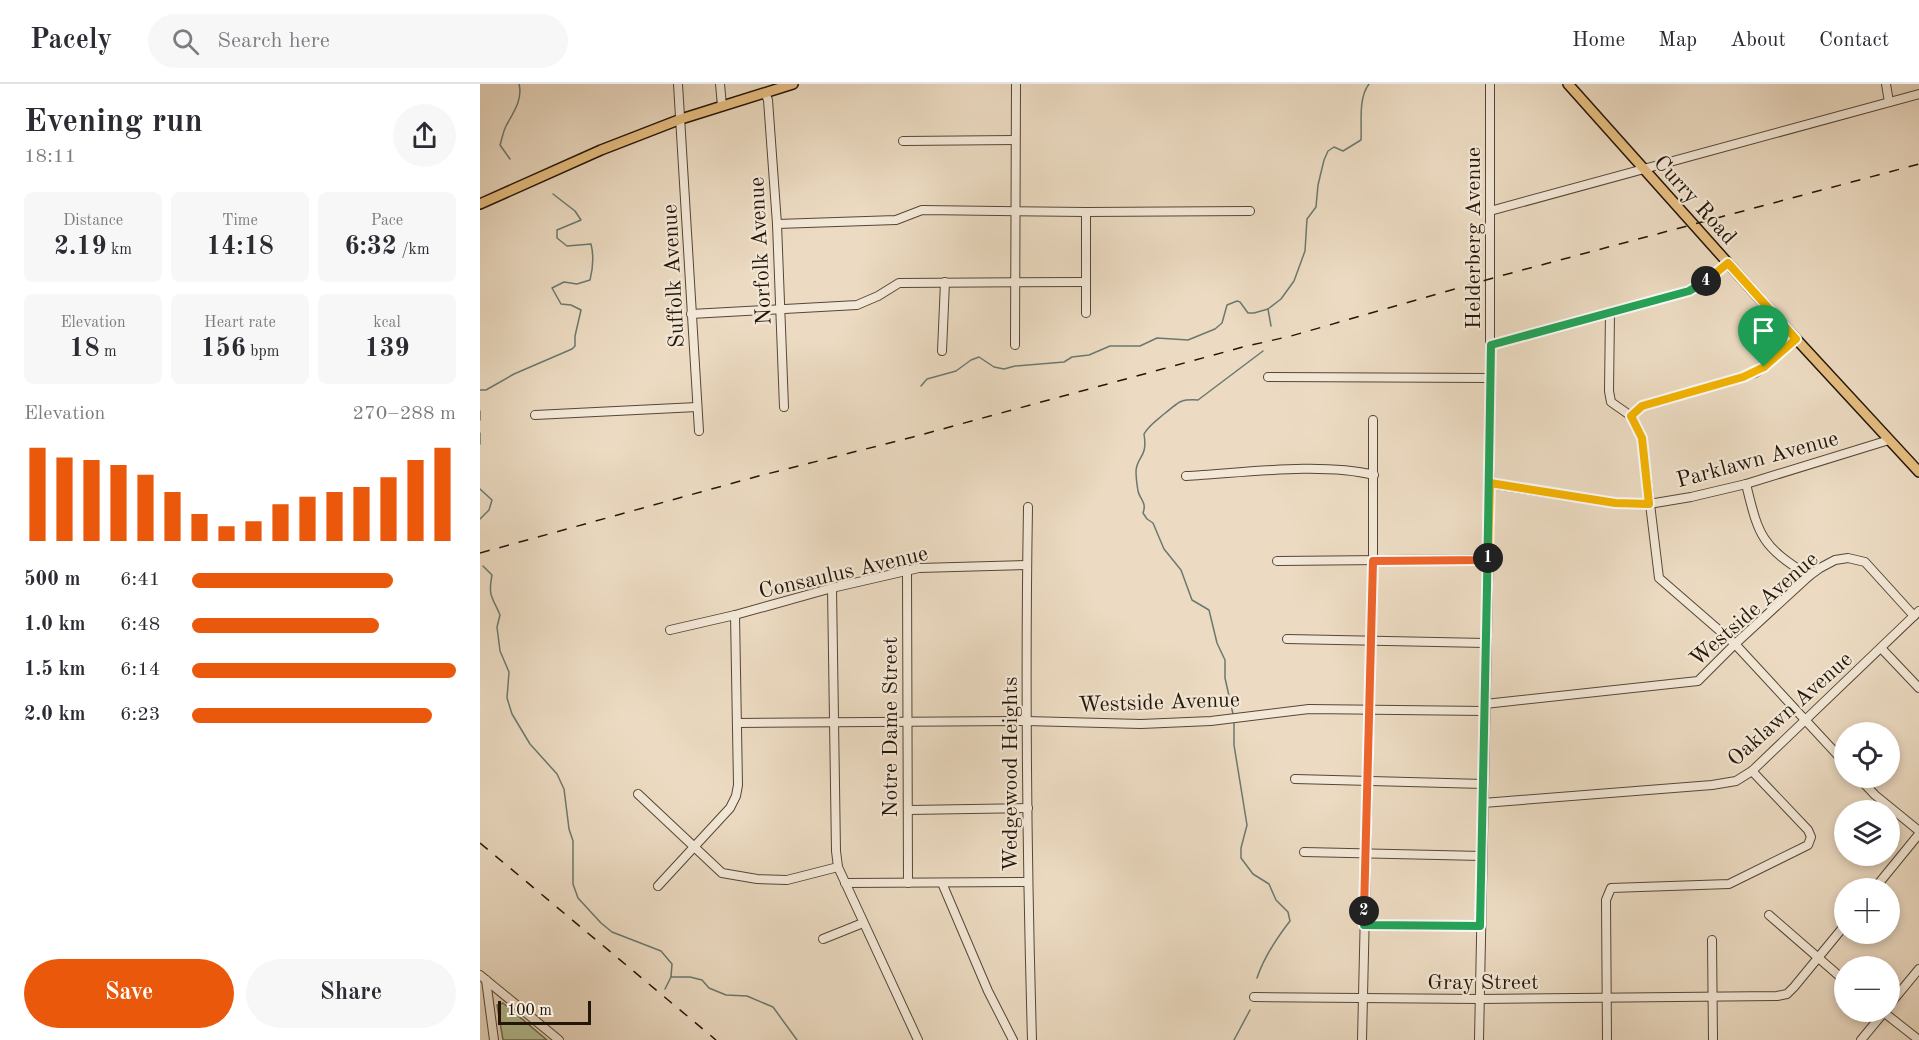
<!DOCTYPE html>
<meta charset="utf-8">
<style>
body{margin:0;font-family:"Old Standard TT",serif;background:#f7f7f7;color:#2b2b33;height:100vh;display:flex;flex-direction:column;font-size:22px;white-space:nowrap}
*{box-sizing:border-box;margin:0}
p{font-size:20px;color:#7c7c81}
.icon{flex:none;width:33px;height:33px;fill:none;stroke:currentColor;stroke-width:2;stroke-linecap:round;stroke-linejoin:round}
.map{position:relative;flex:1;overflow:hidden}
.panel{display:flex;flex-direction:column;background:#fff;width:480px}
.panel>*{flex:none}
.controls{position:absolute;left:1354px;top:638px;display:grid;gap:12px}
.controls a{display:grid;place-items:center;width:66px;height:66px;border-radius:50%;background:#fff;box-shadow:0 3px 9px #0003;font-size:30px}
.scale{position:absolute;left:18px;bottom:15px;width:93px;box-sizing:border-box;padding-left:6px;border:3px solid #231609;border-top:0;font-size:16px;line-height:21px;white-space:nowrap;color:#231609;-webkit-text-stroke:4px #f3e8d7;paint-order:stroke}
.pin{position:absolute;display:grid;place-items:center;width:51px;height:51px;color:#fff;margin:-62px -26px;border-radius:50% 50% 50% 0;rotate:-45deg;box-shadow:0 0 6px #0007}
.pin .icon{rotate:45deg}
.km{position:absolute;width:30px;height:30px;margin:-15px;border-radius:50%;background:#222;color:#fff;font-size:16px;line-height:30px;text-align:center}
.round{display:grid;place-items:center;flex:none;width:63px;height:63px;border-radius:32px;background:#f7f7f7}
.summary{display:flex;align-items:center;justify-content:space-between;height:102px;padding:0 24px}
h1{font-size:33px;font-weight:800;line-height:45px}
.stats{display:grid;grid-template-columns:repeat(3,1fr);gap:9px;height:102px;padding:6px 24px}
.stats div{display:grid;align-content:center;border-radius:9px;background:#f7f7f7;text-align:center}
.stats b{font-size:26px;font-weight:800}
.stats small{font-size:16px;font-weight:400}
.stats p{font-size:16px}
.chart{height:168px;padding:12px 24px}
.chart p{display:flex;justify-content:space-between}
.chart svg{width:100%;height:108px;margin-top:6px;stroke:#ea580c;stroke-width:6}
.button{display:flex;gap:12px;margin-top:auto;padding:12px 24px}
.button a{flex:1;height:69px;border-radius:36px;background:#ea580c;color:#fff;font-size:24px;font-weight:800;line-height:69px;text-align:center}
.button a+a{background:#f7f7f7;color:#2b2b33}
ul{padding:0 24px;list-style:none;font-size:20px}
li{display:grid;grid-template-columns:96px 72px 1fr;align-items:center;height:45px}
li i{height:15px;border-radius:8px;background:#ea580c}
header{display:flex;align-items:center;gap:36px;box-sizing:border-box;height:84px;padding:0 30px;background:#fff;border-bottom:2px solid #e1e1e2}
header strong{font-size:28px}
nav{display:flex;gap:33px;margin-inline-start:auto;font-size:21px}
.search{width:420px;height:54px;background:#f7f7f7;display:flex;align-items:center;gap:15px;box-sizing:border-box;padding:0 21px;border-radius:33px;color:#7c7c81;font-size:22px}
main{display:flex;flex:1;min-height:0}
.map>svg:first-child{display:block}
</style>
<header>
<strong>Pacely</strong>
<div class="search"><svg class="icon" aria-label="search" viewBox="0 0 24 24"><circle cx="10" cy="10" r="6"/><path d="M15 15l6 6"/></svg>Search here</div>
<nav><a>Home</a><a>Map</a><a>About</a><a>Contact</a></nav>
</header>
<main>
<section class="panel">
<div class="summary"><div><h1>Evening run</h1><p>18:11</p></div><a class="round"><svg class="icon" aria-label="share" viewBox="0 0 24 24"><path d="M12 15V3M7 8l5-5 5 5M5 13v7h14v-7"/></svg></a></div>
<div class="stats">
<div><p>Distance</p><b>2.19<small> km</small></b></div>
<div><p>Time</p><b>14:18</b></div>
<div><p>Pace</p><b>6:32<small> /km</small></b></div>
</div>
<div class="stats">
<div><p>Elevation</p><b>18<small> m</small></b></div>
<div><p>Heart rate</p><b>156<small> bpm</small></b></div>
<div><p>kcal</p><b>139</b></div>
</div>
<div class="chart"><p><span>Elevation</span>270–288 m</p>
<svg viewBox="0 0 160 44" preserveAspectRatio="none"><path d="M5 44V6M15 44V10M25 44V11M35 44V13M45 44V17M55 44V24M65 44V33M75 44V38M85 44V36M95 44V29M105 44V26M115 44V24M125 44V22M135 44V18M145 44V11M155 44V6"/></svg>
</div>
<ul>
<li><b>500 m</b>6:41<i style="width:76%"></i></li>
<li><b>1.0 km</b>6:48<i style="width:71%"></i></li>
<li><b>1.5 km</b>6:14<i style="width:100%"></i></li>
<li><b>2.0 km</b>6:23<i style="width:91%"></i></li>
</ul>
<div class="button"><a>Save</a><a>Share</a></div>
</section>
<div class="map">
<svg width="1439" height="956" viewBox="0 0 1439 956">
<rect width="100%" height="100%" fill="#ecdbc2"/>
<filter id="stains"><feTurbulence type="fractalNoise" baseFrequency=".00333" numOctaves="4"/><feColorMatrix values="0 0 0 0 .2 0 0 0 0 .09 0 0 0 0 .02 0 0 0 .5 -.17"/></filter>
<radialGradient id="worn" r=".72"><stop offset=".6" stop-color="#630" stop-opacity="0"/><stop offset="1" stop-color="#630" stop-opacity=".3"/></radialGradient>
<path fill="#b4c195" stroke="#6c6c4f" stroke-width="1.5" d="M23 919 67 956H23L17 921Z"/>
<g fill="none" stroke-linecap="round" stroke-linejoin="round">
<g stroke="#6a7970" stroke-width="1.5">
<path d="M30 75 20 61C22 55 23 48 26 42 33 29 43 16 39 0"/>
<path d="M791 242 788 225 801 215 814 197 825 167 827 135 836 123 838 101 844 76 848 67 854 63 863 67 881 56C882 39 878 14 889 0"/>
<path d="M441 302 447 295 476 287 491 276 499 273 514 283 524 285 535 282 584 278 592 273 609 271 630 262H660L677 254 708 256 735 245 742 239 747 221 757 217 760 218 768 229H774L788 225"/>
<path d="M0 306H6L34 290 92 265 95 262V252L101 226 91 221 81 220 72 204 84 198 97 200 110 196C113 184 114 172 111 160L87 162 77 154V146L101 136 95 127 73 110"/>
<path d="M0 327V336"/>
<path d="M0 349V360"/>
<path d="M0 405 12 416 9 426 0 435"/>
<path d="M3 482 12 491C8 513 12 512 20 531L17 543 20 567 29 588 27 614 32 630 50 660 77 690 84 705 89 745 93 757V800L98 814 121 839 132 848 181 867 192 880 191 893H210L222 896 229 904 246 911 267 912 293 923 317 956"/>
<path d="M753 630 745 594V576L737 559 729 526 712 516 701 486 684 465 673 439 667 435 663 429C667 418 660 416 658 407 657 401 656 393 656 387 657 372 668 374 664 350 669 341 676 337 684 330 699 319 697 315 718 316L783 267"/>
<path d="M754 638V661L767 741 761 764V774L773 790 789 800 796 816 808 828 810 837C796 855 784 873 777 894"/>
<path d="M185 905 191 893"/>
<path d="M754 956 770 926"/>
</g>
<defs>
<g id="minor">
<path d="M198 0 219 347"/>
<path d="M240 0 242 22"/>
<path d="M1406 0 1409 18"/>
<path d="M285 9 288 16 297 140 304 323"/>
<path d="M423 57 535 56"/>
<path d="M1010 127 1439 10"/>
<path d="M297 140 416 136 442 126 606 128 770 127"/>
<path d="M606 229V128"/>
<path d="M1130 229 1129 307 1131 318 1151 332 1162 354 1179 494 1255 560 1365 679"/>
<path d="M211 230 377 221 398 212 419 199 605 198"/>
<path d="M535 261 536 0"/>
<path d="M1011 261 1209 207 1221 201 1248 179"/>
<path d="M462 267 465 198"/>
<path d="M788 293 1011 294"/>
<path d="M55 331 217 323"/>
<path d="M1151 332 1162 322 1275 289 1284 283 1316 255"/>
<path d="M706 392C763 389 840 378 894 391"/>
<path d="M1010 400 1135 419 1169 420 1211 413 1266 400 1409 356"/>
<path d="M1266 400C1279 454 1282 462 1329 492"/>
<path d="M548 423C545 601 547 778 552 956"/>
<path d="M797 477 1008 475"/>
<path d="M427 486 428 799"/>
<path d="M352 504 356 767 358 783 438 956"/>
<path d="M190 546 255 531 352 504 439 484 547 481"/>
<path d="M807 555 1006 559"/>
<path d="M1401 564 1439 604"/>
<path d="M1005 620 1218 597 1255 560 1329 492 1340 484 1355 476 1368 474 1385 478 1434 532"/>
<path d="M257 639 546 637 661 640 731 637 829 625 1005 627"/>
<path d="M1378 693 1395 711 1439 747"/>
<path d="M815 695 1004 700"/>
<path d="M158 710 242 789 277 795 307 796 358 783"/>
<path d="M1003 719 1232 701 1256 697 1272 687 1439 527"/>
<path d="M428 726 548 724"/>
<path d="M824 768 1002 772"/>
<path d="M365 799 547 798"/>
<path d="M462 799 508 907 533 956"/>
<path d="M178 802 250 724 256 712 258 701 255 531"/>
<path d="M1395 804 1439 750"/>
<path d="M1289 831 1365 897"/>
<path d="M884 841 1000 842"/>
<path d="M343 855 383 839"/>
<path d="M1232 856 1233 956"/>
<path d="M0 891 79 956"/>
<path d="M6 896 14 956"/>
<path d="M774 913 999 915 1297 912 1307 910 1314 903 1365 841"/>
<path d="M1410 920 1439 885"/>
<path d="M1402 927 1439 956"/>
<path d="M882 956 893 477V336"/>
<path d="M999 956 1010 400V0"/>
<path d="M1127 956 1126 816 1131 804 1249 800 1328 761 1331 753 1328 746 1272 687"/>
<path d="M1381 956 1405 927"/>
</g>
<g id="major">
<path d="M1088 0 1306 244 1439 388"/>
<path d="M0 120 121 66 201 35 313 0"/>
</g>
</defs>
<use href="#minor" stroke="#554737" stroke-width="10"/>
<use href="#major" stroke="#231609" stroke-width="12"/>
<use href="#minor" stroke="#f3e8d7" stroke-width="8"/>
<use href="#major" stroke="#e6be81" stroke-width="9"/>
<g stroke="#231609" stroke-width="1.5" stroke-dasharray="10 10" stroke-linecap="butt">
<path d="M0 469 275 393 433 353 763 263 811 252 1020 192 1439 80"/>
<path d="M0 759 236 956"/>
</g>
</g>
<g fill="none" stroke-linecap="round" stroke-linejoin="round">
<defs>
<path id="split-1" d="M1008 474 1010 399 1135 419 1169 420 1162 354 1151 332 1162 322 1263 293 1284 283"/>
<path id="split-2" d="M884 827 893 477 1002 476 1008 475V474"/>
<path id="split-3" d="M884 827V841L1000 842 1007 503"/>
<path id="split-4" d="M1007 503 1011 261 1209 207 1226 197"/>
<path id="split-5" d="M1226 197 1248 179 1316 255 1284 283"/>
</defs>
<use href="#split-1" stroke="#fff" stroke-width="12"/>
<use href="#split-2" stroke="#fff" stroke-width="12"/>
<use href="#split-3" stroke="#fff" stroke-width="12"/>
<use href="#split-4" stroke="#fff" stroke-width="12"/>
<use href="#split-5" stroke="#fff" stroke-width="12"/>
<use href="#split-1" stroke="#f5b400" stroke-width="8"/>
<use href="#split-2" stroke="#f0652b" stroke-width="8"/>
<use href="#split-3" stroke="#22a559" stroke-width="8"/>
<use href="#split-4" stroke="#22a559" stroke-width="8"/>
<use href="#split-5" stroke="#f5b400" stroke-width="8"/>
</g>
<g text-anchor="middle" stroke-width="4.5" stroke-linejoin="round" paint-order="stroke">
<g font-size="22" fill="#231609" stroke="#f3e8d7">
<text transform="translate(1216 115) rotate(48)" y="8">Curry Road</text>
<text transform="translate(992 154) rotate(-90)" y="8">Helderberg Avenue</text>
<text transform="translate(279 167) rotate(-93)" y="8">Norfolk Avenue</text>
<text transform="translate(192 192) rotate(-93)" y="8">Suffolk Avenue</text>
<text transform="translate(1277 374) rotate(-15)" y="8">Parklawn Avenue</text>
<text transform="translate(363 487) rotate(-13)" y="8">Consaulus Avenue</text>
<text transform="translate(1273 524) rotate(-41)" y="8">Westside Avenue</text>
<text transform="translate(679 617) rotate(-2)" y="8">Westside Avenue</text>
<text transform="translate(1309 624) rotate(-42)" y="8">Oaklawn Avenue</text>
<text transform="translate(409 643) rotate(-90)" y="8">Notre Dame Street</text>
<text transform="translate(529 690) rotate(-90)" y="8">Wedgewood Heights</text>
<text x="1003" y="905">Gray Street</text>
</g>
</g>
<rect width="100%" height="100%" filter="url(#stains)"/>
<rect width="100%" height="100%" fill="url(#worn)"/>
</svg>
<div class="controls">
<a><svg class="icon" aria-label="locate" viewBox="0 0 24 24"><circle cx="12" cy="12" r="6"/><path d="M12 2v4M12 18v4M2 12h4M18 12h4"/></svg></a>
<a><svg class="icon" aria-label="layers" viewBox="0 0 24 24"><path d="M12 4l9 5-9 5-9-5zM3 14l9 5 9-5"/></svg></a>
<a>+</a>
<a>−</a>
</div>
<div class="scale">100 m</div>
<div class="pin" style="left:1284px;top:283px;background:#1e9e55"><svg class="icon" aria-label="arrive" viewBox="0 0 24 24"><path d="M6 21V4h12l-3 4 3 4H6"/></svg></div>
<b class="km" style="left:1008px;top:474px">1</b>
<b class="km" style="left:884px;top:827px">2</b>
<b class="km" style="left:1226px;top:197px">4</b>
</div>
</main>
